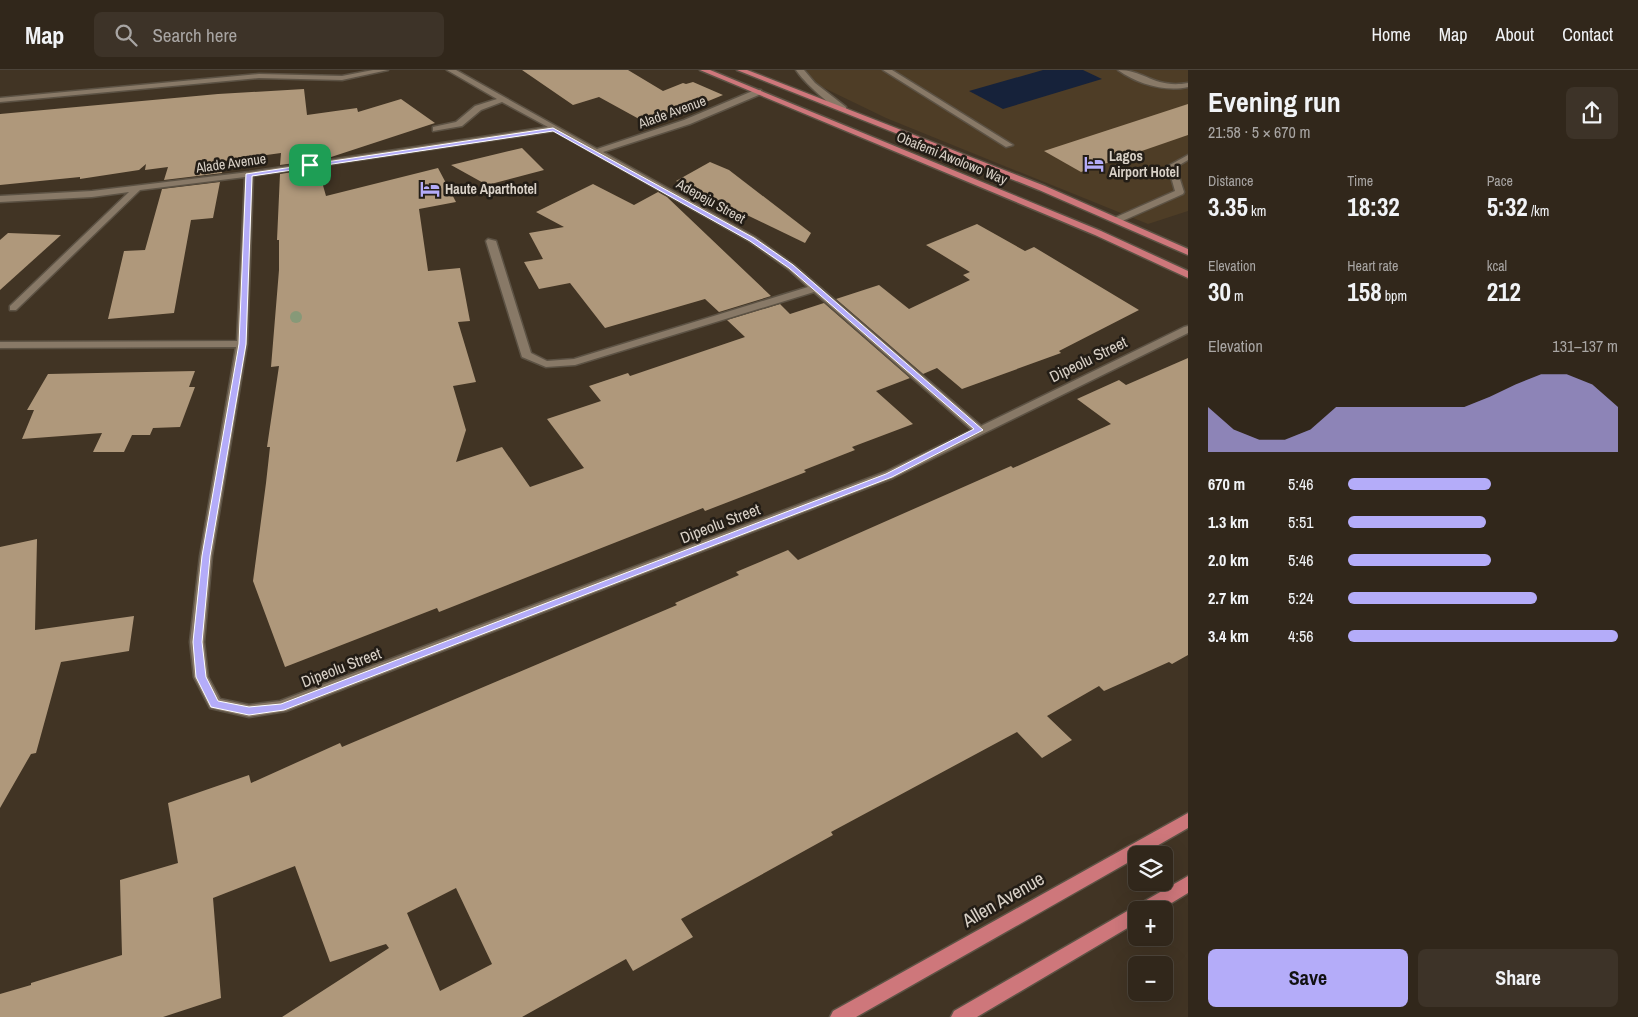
<!DOCTYPE html>
<meta charset="utf-8">
<style>
body{margin:0;font-family:"Archivo Narrow",sans-serif;background:#3d3328;color:#f1f3f6;height:100vh;display:flex;flex-direction:column;font-size:19px;white-space:nowrap}
*{box-sizing:border-box;margin:0}
p{font-size:16px;color:#a8a5a3}
.icon{flex:none;width:28px;height:28px;fill:none;stroke:currentColor;stroke-width:2;stroke-linecap:round;stroke-linejoin:round}
.map{position:relative;flex:1;overflow:hidden}
.panel{display:flex;flex-direction:column;background:#31271b;width:450px}
.panel>*{flex:none}
.fabs{position:absolute;left:1128px;top:776px;display:grid;gap:10px}
.fabs a{display:grid;place-items:center;width:45px;height:45px;border-radius:8px;background:#31271b;box-shadow:0 5px 20px #0002,0 0 0 1px #4c443a;font-size:25px}
.pin{position:absolute;display:grid;place-items:center;width:42px;height:42px;color:#fff;margin:-21px;border-radius:10px;box-shadow:0 2px 8px #0006}
.round{display:grid;place-items:center;flex:none;width:52px;height:52px;border-radius:8px;background:#3d3328}
.head{display:flex;align-items:center;justify-content:space-between;height:85px;padding:0 20px}
h1{font-size:28px;font-weight:700;line-height:38px}
.figures{display:grid;grid-template-columns:repeat(3,1fr);gap:8px;height:85px;padding:5px 20px}
.figures div{display:grid;align-content:center}
.figures b{font-size:25px;font-weight:700}
.figures small{font-size:14px;font-weight:400}
.figures p{font-size:14px}
.chart{height:140px;padding:10px 20px}
.chart p{display:flex;justify-content:space-between}
.chart svg{width:100%;height:90px;margin-top:5px;fill:#b4acf9;opacity:.7}
.cta{display:flex;gap:10px;margin-top:auto;padding:10px 20px}
.cta a{flex:1;height:58px;border-radius:8px;background:#b4acf9;color:#111;font-size:20px;font-weight:700;line-height:58px;text-align:center}
.cta a+a{background:#3d3328;color:#f1f3f6}
ul{padding:0 20px;list-style:none;font-size:16px}
li{display:grid;grid-template-columns:80px 60px 1fr;align-items:center;height:38px}
li i{height:12px;border-radius:6px;background:#b4acf9}
header{display:flex;align-items:center;gap:30px;box-sizing:border-box;height:70px;padding:0 25px;background:#31271b;border-bottom:1px solid #4c443a}
header strong{font-size:24px}
nav{display:flex;gap:28px;margin-inline-start:auto;font-size:18px}
.search{width:350px;height:45px;background:#3d3328;display:flex;align-items:center;gap:12px;box-sizing:border-box;padding:0 18px;border-radius:8px;color:#a8a5a3;font-size:19px}
main{display:flex;flex:1;min-height:0}
.map>svg:first-child{display:block}
</style>
<header>
<strong>Map</strong>
<div class="search"><svg class="icon" aria-label="search" viewBox="0 0 24 24"><circle cx="10" cy="10" r="6"/><path d="M15 15l6 6"/></svg>Search here</div>
<nav><a>Home</a><a>Map</a><a>About</a><a>Contact</a></nav>
</header>
<main>
<div class="map">
<svg width="1188" height="947" viewBox="0 0 1188 947">
<rect width="100%" height="100%" fill="#413424"/>
<path fill="#4e3d26" d="M806 0H1188V141L1148 154 886 48 822 17 812 10Z"/>
<path fill="#16223a" d="M1043 0H1083L1102 9 1003 39 969 21Z"/>
<g fill="#af987b" fill-rule="evenodd">
<path d="M522 0H628L663 21 683 13 686 14 693 12 723 25 650 55 599 27 573 35Z"/>
<path d="M304 19 307 45 357 38 358 42 401 29 435 53 325 89 280 95 281 83 224 91 222 103 164 110 168 97 145 100 146 94 139 100 80 109V107L0 115V44L218 24Z"/>
<path d="M1188 34V65L1081 102 1044 81Z"/>
<path d="M522 78 544 100 487 115 451 95Z"/>
<path d="M710 92 729 100 811 163 805 173 676 111Z"/>
<path d="M318 98 326 126 438 98 456 132 419 139 428 201 460 198 470 251 458 252 476 312 453 316 466 360 456 392 502 377 530 417 584 398 547 349 601 331 589 316 628 303 630 306 745 267 727 250 780 234 790 244 824 233 910 308 876 321 913 354 852 377 855 380 804 400 806 402 705 441 703 438 439 542 437 538 285 597 253 511 266 413 270 377H267L279 296 271 297 279 200V170H277L280 104Z"/>
<path d="M220 112 213 148 191 150 174 243 108 249 124 181 145 180 162 119Z"/>
<path d="M593 114 634 135 658 122 667 127 771 226 719 242 705 229 605 258 570 213 539 219 524 192 543 189 529 163 564 157 536 142Z"/>
<path d="M977 154 1025 181 1034 177 1139 240 1059 281 1061 283 962 319 937 298 923 304 836 229 879 215 909 239 970 210 963 205 970 202 926 175Z"/>
<path d="M8 163 61 165 0 220V170Z"/>
<path d="M1188 288V585L1172 594 1169 592 1104 621 1099 616 1047 646 1072 670 1042 688 1017 662 831 762 833 765 681 849 693 867 633 901 626 889 522 947H282L389 878 386 874 330 892 295 796 213 828 221 928 163 947H0V924L31 915V913L122 885 120 810 178 793 168 733 249 705 251 713 340 673 342 677 677 535 675 533 739 505 736 502 788 480 798 490 1011 396 1013 398 1111 354 1077 329 1119 310 1126 315ZM456 818 492 894 440 921 407 843Z"/>
<path d="M195 301 189 317H195L180 357 153 358 150 365H132L124 382H93L102 363 22 369 34 340H27L48 304Z"/>
<path d="M37 469 35 560 134 546 129 581 61 592 36 683 31 684 0 738V477Z"/>
</g>
<g fill="none" stroke-linecap="round" stroke-linejoin="round">
<defs>
<g id="minor">
<path d="M373 0H388L342 10 259 8 0 32V28L259 4 342 6Z"/>
<path d="M447 0H456L597 79 684 50 755 20H761V24L690 54 603 82 755 167 794 195 981 356 1184 257 1188 256V263L893 408 286 641 249 647 210 638 194 607 190 572 200 486 236 277 0 278V272L237 271 245 107 140 120 16 240H10V236L129 122 92 127 0 132V126L92 121 249 102 548 57 502 32 481 40 462 56 433 61V57L456 52 475 36 497 29ZM554 61 749 171 788 199 808 217 574 289 547 291 531 283 496 171 488 169 486 171 522 287 546 297 575 295 814 222 972 360 885 402 280 631 249 635 220 629 208 607 204 572 212 486 247 274 253 106Z"/>
<path d="M796 0H804L815 13 846 37V41C835 42 802 10 796 0Z"/>
<path d="M883 0H892L1013 75 1006 77Z"/>
<path d="M1118 0C1145 0 1155 19 1188 13V17C1165 22 1137 14 1118 0Z"/>
<path d="M1188 85V90L1176 97 1184 122 1183 124 1120 152H1114V148L1175 121 1168 96Z"/>
</g>
<g id="major">
<path d="M700 0H710L1101 161 1188 201V208L1095 165Z"/>
<path d="M737 0H747L1045 116 1188 179V185L1039 120Z"/>
<path d="M1188 743V758L1141 785H1136V788L856 947H830L833 941Z"/>
<path d="M1188 806V823L1160 840H1136V853L977 947H951L954 941Z"/>
</g>
</defs>
<use href="#minor" stroke="#5c5244" stroke-width="3"/>
<use href="#major" stroke="#5c5244" stroke-width="3"/>
<use href="#minor" fill="#887967" fill-rule="evenodd"/>
<use href="#major" fill="#ce777b" fill-rule="evenodd"/>
</g>
<circle fill="#879978" cx="296" cy="247" r="6"/>
<path fill="#b4acf9" stroke="#fff" fill-rule="evenodd" d="M553 58 754 168 793 195 983 360 892 407 284 640 249 645 211 637 196 607 193 572 202 486 239 274 246 104ZM553 61 750 171 789 198 974 359 886 404 281 634 249 637 218 631 206 607 202 572 210 486 246 274 252 106Z"/>
<defs>
<symbol id="hotel-bare" viewBox="-9 -9 18 18"><path d="M-6-4.5h1.5V1H6V5H4.5V3h-9V5H-6ZM-4 0a1.8 1.8 0 1 1 3.6 0ZM.5 0V-2.5h3Q6-2.5 6 0Z" fill="#b4acf9" stroke="#231d16" stroke-width="2.5" paint-order="stroke"/></symbol>
</defs>
<g fill-rule="evenodd">
<use href="#hotel-bare" x="1080" y="80" width="28" height="28"/>
<use href="#hotel-bare" x="416" y="105" width="28" height="28"/>
</g>
<g text-anchor="middle" stroke-width="5" stroke-linejoin="round" paint-order="stroke">
<g font-size="14" fill="#d9d1c7" stroke="#231d16">
<text transform="translate(672 42) rotate(-20)" y="5">Alade Avenue</text>
<text transform="translate(952 88) rotate(22)" y="5">Obafemi Awolowo Way</text>
<text transform="translate(231 93) rotate(-8)" y="5">Alade Avenue</text>
<text transform="translate(711 131) rotate(29)" y="5">Adepeju Street</text>
</g>
<g font-size="14" font-weight="bold" fill="#d9d1c7" stroke="#231d16" text-anchor="start">
<text x="1109" y="91">Lagos<tspan x="1109" dy="16">Airport Hotel</tspan></text>
<text x="445" y="124">Haute Aparthotel</text>
</g>
<g font-size="16" fill="#d9d1c7" stroke="#231d16">
<text transform="translate(1088 289) rotate(-26)" y="6">Dipeolu Street</text>
<text transform="translate(720 453) rotate(-21)" y="6">Dipeolu Street</text>
<text transform="translate(341 597) rotate(-21)" y="6">Dipeolu Street</text>
</g>
<g font-size="19" fill="#d9d1c7" stroke="#231d16">
<text transform="translate(1003 829) rotate(-30)" y="7">Allen Avenue</text>
</g>
</g>
</svg>
<div class="fabs">
<a><svg class="icon" aria-label="layers" viewBox="0 0 24 24"><path d="M12 4l9 5-9 5-9-5zM3 14l9 5 9-5"/></svg></a>
<a>+</a>
<a>−</a>
</div>
<div class="pin" style="left:310px;top:95px;background:#1e9e55"><svg class="icon" aria-label="arrive" viewBox="0 0 24 24"><path d="M6 21V4h12l-3 4 3 4H6"/></svg></div>
</div>
<section class="panel">
<div class="head"><div><h1>Evening run</h1><p>21:58 · 5 × 670 m</p></div><a class="round"><svg class="icon" aria-label="share" viewBox="0 0 24 24"><path d="M12 15V3M7 8l5-5 5 5M5 13v7h14v-7"/></svg></a></div>
<div class="figures">
<div><p>Distance</p><b>3.35<small> km</small></b></div>
<div><p>Time</p><b>18:32</b></div>
<div><p>Pace</p><b>5:32<small> /km</small></b></div>
</div>
<div class="figures">
<div><p>Elevation</p><b>30<small> m</small></b></div>
<div><p>Heart rate</p><b>158<small> bpm</small></b></div>
<div><p>kcal</p><b>212</b></div>
</div>
<div class="chart"><p><span>Elevation</span>131–137 m</p>
<svg viewBox="0 0 160 44" preserveAspectRatio="none"><path d="M0 44V22L10 33L20 38L30 38L40 33L50 22L60 22L70 22L80 22L90 22L100 22L110 17L120 11L130 6L140 6L150 11L160 22V44z"/></svg>
</div>
<ul>
<li><b>670 m</b>5:46<i style="width:53%"></i></li>
<li><b>1.3 km</b>5:51<i style="width:51%"></i></li>
<li><b>2.0 km</b>5:46<i style="width:53%"></i></li>
<li><b>2.7 km</b>5:24<i style="width:70%"></i></li>
<li><b>3.4 km</b>4:56<i style="width:100%"></i></li>
</ul>
<div class="cta"><a>Save</a><a>Share</a></div>
</section>
</main>
